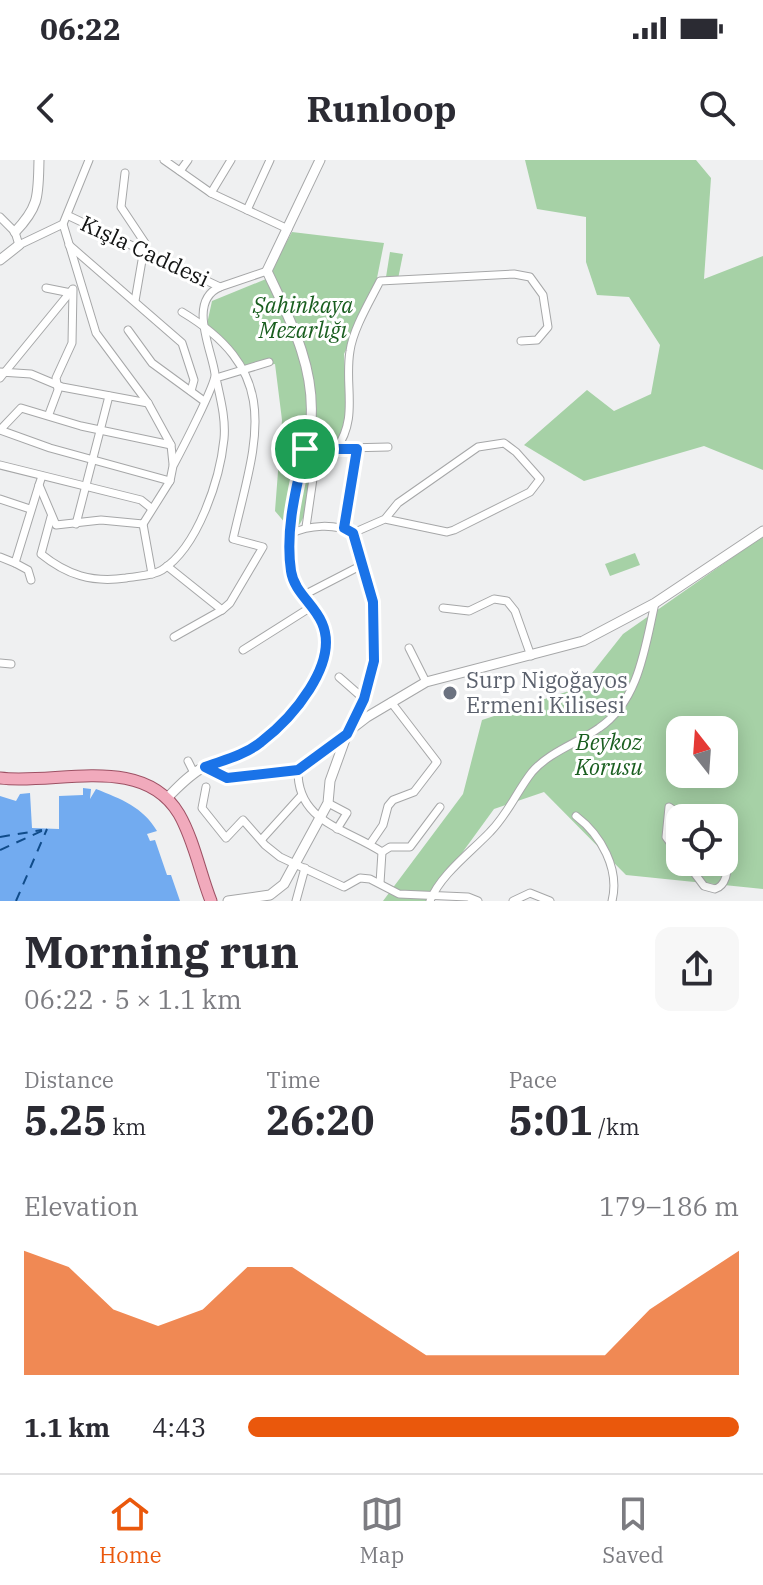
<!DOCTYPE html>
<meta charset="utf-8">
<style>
body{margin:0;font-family:"IBM Plex Serif",serif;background:#f7f7f7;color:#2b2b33;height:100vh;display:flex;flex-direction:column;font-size:30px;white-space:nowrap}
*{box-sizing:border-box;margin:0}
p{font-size:26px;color:#7c7c81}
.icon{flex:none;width:44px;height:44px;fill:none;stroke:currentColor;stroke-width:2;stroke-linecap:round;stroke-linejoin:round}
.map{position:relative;height:741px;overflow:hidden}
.sheet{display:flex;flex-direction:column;background:#fff;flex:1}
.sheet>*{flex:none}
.needle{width:52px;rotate:343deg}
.buttons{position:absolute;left:666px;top:556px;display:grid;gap:16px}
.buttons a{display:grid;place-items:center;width:72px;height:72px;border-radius:16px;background:#fff;box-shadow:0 4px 20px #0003;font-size:40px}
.pin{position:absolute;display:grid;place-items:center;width:68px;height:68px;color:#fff;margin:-34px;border:4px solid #fff;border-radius:50%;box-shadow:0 2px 8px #0007}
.round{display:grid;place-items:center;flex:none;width:84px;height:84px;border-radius:16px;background:#f7f7f7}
.summary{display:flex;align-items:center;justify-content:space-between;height:136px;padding:0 24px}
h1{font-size:44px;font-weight:700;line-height:60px}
.metrics{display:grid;grid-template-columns:repeat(3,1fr);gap:12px;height:136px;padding:8px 24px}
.metrics div{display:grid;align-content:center}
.metrics b{font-size:40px;font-weight:700}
.metrics small{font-size:22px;font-weight:400}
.metrics p{font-size:22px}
.chart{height:224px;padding:16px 24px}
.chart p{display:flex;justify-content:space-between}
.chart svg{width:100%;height:144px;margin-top:8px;fill:#ea580c;opacity:.7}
ul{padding:0 24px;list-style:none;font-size:26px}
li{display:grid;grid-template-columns:128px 96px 1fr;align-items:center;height:60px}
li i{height:20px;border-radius:10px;background:#ea580c}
.status{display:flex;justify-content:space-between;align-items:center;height:56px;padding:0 40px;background:#fff;direction:ltr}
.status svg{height:22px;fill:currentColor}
header{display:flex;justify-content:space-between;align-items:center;height:104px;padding:0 24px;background:#fff;font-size:36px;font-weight:700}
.menu{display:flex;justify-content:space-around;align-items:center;height:112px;border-top:2px solid #e1e1e2;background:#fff;font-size:22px;color:#7c7c81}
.menu a{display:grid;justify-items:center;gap:4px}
.menu .active{color:#ea580c}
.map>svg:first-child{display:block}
</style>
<div class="status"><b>06:22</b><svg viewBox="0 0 49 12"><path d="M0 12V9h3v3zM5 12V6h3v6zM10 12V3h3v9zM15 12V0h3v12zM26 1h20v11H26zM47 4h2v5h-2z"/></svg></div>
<header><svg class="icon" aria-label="back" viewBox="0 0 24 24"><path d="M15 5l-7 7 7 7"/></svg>Runloop<svg class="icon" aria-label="search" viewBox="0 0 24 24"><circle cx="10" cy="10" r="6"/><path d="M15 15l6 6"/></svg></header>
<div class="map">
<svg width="763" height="741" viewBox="0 0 763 741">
<rect width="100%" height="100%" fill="#eff0f1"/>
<g fill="#a6d1a6" fill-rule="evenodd">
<path d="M525 0H696L711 18 704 119 763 96V310L704 286 584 321 524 285 587 230 614 251 651 234 660 185 629 137 597 135 586 102V57L537 49Z"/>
<path d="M292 72 384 83 376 123 344 194 347 257 337 282 331 287 317 288 303 283 290 330 286 364 275 351 282 260 275 204 245 209 207 164 212 141 266 119Z"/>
<path d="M390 92 403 94 398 119 386 117Z"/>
<path d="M311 295C317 313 309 357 295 370L307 297Z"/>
<path d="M763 376V729L626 715 544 632 494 649 427 741H383L463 634 482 560 581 527 623 474ZM680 570H724V614H680ZM680 658H724V702H680Z"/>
<path d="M635 393 640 405 610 416 605 404Z"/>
</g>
<path fill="#72abf0" d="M83 628 91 629 90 639 96 629C121 639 143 647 157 671L147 674 150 681 155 680 167 715H171L180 741H0V636L16 641 20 634 30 633 32 668 59 669V636L83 635Z"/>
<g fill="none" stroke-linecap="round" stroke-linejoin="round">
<g stroke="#104c8a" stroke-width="2" stroke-dasharray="10 8" stroke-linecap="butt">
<path d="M0 677 42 670"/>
<path d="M0 690 46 669"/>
<path d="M16 741 47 669"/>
</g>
<defs>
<g id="street">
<path d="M164 0 211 33 288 69"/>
<path d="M180 11 188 0"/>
<path d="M125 13 121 47 145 83 135 141"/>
<path d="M211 33 231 0"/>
<path d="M247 50 270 0"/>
<path d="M69 56 220 127 267 111"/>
<path d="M0 57 15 72 19 85 63 64 89 0"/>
<path d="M63 64 96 173 148 243 171 285 173 304"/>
<path d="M69 85 182 183 194 220 191 231"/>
<path d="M46 128 71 133"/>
<path d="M128 170 152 203 204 241"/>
<path d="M0 212 31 214 62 227 148 243"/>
<path d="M0 218 72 130"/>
<path d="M49 254 58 230 56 218 72 183 73 129"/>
<path d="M305 289 388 287"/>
<path d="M336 289C359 258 344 226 350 191 353 169 370 141 380 121L514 114 530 117 543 135 548 167 537 180 521 181"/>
<path d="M0 305 141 340 151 348"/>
<path d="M42 316 39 325 56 365 101 360 143 364 170 321 173 306C180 293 216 224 215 214 212 190 187 141 220 127"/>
<path d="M170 321 50 288 0 270 21 248 81 266 171 285"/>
<path d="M0 339 30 349"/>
<path d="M51 357 41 394C67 415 92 423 126 418 137 416 153 416 162 410 198 387 220 319 224 279 226 258 220 237 216 218L269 202"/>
<path d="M76 364 109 236"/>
<path d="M143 364 152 414"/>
<path d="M306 367 317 291"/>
<path d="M344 368 357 289"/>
<path d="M290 374C309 365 335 363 353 373L385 359 447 372 454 370 530 332 540 319 516 292 504 283 478 287 398 343 385 359"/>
<path d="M0 397 15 403 39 325"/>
<path d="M15 403 28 410 31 420"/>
<path d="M167 406 222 450 230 443 263 387 233 379C255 282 286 214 182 152"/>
<path d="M302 436 362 405"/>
<path d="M443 448 469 451 494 439 507 441 515 451 531 496"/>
<path d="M174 477 222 450"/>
<path d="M409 488 426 522"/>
<path d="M243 490 311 447"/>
<path d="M0 503 11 504"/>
<path d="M339 517 364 539"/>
<path d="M351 568C390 498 373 445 353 373"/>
<path d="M188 601 194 613"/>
<path d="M298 610C297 662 345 668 382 692L380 723"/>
<path d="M206 627 202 648 226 678 243 660 265 685 280 697 344 727 360 718 370 719 399 734 468 737 478 741"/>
<path d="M328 643 347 653 337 669"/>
<path d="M576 656C601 675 620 709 612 741"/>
<path d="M262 679 300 637"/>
<path d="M370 684 383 665 388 646 393 640 414 632 437 602 391 542"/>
<path d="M382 692 390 687H410L440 647"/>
<path d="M680 696 666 677 669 647 685 658"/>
<path d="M686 702 704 726 715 729C725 726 730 711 724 702"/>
<path d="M296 741 305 708"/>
<path d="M430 741C440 715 471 692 490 672 508 654 517 631 532 612 549 592 578 583 599 568 639 541 645 487 655 443"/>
<path d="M513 741 530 733 550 741"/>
</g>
<g id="secondary">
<path d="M15 72C40 46 38 35 39 0"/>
<path d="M0 100 19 85"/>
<path d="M205 607 227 618 298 610 367 557 426 522 583 481 655 443 763 371"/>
<path d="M167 638C178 627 190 614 204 607 219 600 235 598 250 589 281 571 308 536 323 502 341 464 295 443 291 409 284 356 308 311 311 260 315 205 289 158 267 111L320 0"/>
<path d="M228 741 270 735 284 724 328 643 330 621 347 574"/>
</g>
<path id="primary" d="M0 618C57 625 143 593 179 654 194 680 200 713 211 741"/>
</defs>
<use href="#street" stroke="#a6a7a8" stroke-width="9"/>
<use href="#secondary" stroke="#a6a7a8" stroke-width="11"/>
<use href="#primary" stroke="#9d5164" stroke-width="13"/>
<use href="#street" stroke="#fff" stroke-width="7"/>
<use href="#secondary" stroke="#fff" stroke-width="9"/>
<use href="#primary" stroke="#f1aabc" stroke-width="11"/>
</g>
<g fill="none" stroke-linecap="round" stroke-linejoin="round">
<defs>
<path id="route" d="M305 289H357L344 368 353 373 373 442 374 501 364 539 347 574 298 610 227 618 205 607C224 600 245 595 261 582 291 559 340 504 322 463 314 444 294 432 291 411 285 370 296 329 305 289Z"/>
</defs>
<use href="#route" stroke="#fff" stroke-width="16"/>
<use href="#route" stroke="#1a73e8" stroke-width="10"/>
</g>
<circle fill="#6b7280" stroke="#fff" stroke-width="3" cx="450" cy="533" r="8"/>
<g text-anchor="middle" stroke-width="6" stroke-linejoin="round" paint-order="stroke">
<g font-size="22" fill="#131414" stroke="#fff">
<text transform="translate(145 91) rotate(25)" y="8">Kışla Caddesi</text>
</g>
<g font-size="22" font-style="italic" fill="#195e1f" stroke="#fff">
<text x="303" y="153">Şahinkaya<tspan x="303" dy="25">Mezarlığı</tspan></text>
<text x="609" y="590">Beykoz<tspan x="609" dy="25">Korusu</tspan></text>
</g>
<g font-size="22" fill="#5b616d" stroke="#fff" text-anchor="start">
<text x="466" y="528">Surp Nigoğayos<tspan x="466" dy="25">Ermeni Kilisesi</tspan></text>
</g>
</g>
</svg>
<div class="buttons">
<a><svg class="needle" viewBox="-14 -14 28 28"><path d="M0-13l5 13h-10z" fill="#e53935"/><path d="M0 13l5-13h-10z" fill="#7c7c81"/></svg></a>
<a><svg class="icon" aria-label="locate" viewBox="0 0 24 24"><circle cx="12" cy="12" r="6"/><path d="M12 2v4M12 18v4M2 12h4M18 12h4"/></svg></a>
</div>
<div class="pin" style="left:305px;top:289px;background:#1e9e55"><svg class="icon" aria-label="arrive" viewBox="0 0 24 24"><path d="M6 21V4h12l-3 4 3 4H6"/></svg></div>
</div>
<section class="sheet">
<div class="summary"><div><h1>Morning run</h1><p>06:22 · 5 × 1.1 km</p></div><a class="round"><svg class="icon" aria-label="share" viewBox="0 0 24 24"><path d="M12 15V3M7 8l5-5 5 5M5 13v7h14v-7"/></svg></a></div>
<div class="metrics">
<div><p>Distance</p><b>5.25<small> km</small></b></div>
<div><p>Time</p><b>26:20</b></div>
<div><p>Pace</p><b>5:01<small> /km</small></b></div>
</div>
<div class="chart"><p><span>Elevation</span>179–186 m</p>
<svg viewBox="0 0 160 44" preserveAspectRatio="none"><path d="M0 44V6L10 11L20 24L30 29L40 24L50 11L60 11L70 20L80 29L90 38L100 38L110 38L120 38L130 38L140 24L150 15L160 6V44z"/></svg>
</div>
<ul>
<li><b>1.1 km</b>4:43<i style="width:100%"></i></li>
</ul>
</section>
<nav class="menu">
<a class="active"><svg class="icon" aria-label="home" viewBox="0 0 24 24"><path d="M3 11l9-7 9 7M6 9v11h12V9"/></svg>Home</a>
<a><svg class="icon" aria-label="map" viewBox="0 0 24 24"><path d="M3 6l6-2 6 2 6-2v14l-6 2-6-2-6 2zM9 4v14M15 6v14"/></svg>Map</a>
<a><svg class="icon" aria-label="saved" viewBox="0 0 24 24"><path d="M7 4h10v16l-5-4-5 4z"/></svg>Saved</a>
</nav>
